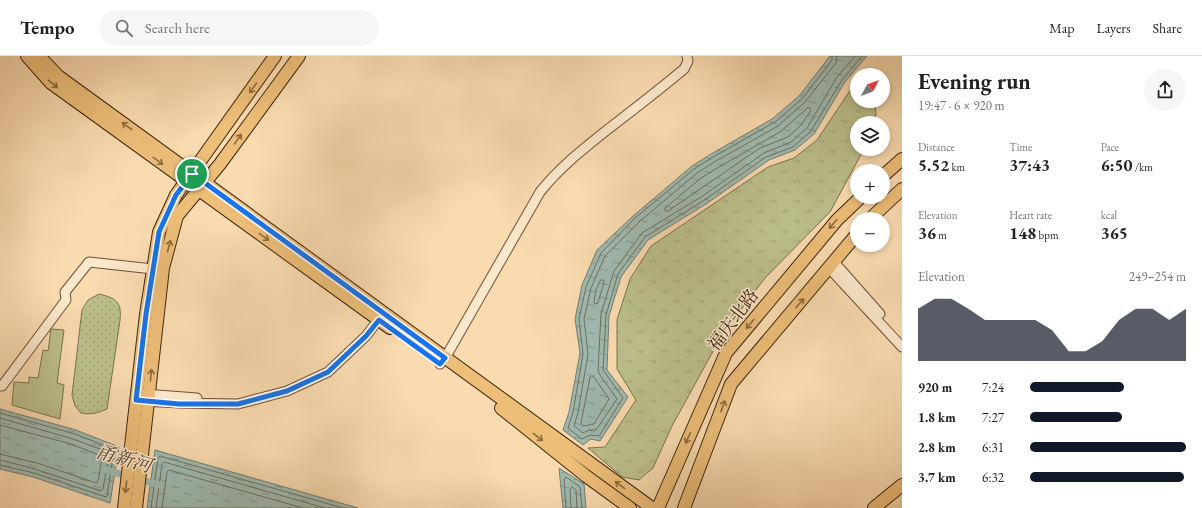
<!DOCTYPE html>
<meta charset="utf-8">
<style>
body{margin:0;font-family:"EB Garamond","Noto Serif SC",serif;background:#f6f6f6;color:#202124;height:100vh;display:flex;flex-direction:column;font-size:15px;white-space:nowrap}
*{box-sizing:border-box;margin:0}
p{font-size:13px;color:#757577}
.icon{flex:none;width:22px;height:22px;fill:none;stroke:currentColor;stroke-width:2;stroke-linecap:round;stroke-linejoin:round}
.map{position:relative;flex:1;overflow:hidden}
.panel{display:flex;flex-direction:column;background:#fff;width:300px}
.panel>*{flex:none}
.needle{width:26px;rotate:49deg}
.tools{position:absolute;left:850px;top:12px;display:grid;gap:8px}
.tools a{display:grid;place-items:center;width:40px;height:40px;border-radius:50%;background:#fff;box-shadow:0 2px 6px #0003;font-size:20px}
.pin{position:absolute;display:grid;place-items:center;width:34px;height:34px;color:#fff;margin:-17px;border:2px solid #fff;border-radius:50%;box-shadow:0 1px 4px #0007}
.round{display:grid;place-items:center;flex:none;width:42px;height:42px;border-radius:21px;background:#f6f6f6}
.summary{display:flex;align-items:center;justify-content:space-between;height:68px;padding:0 16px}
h1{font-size:22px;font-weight:700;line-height:30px}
.metrics{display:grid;grid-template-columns:repeat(3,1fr);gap:6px;height:68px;padding:4px 16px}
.metrics div{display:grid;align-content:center}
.metrics b{font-size:17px;font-weight:700}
.metrics small{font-size:11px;font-weight:400}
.metrics p{font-size:11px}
.chart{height:112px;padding:8px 16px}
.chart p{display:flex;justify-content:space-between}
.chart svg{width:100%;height:72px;margin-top:4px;fill:#111827;opacity:.7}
ul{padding:0 16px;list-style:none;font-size:13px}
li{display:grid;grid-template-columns:64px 48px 1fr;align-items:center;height:30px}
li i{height:10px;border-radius:5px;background:#111827}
header{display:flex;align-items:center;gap:24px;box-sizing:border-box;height:56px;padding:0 20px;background:#fff;border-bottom:1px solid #e0e0e0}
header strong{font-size:19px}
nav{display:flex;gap:22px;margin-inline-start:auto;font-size:14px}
.search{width:280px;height:36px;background:#f6f6f6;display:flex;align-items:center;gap:10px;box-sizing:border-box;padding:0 14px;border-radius:22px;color:#757577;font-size:15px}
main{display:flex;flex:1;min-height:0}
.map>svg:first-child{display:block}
</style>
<header>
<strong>Tempo</strong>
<div class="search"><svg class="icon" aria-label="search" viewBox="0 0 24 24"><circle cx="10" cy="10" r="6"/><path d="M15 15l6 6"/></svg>Search here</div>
<nav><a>Map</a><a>Layers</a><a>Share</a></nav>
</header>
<main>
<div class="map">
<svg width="902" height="452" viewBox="0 0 902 452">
<defs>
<pattern id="grass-dots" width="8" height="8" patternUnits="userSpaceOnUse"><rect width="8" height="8" fill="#bcc08c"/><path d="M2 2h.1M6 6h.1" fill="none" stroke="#a2a578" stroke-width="1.8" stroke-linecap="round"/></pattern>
<pattern id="park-tufts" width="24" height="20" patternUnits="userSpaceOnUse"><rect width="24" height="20" fill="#bcc08c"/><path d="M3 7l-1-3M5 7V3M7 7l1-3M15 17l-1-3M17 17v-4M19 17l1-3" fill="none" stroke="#a2a578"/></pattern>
<pattern id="water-ripples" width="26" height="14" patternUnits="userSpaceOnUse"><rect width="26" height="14" fill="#9fbab1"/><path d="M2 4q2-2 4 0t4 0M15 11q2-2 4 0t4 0" fill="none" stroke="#83978e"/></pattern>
</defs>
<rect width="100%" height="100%" fill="#fadbb0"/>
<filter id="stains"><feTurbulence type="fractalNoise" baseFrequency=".005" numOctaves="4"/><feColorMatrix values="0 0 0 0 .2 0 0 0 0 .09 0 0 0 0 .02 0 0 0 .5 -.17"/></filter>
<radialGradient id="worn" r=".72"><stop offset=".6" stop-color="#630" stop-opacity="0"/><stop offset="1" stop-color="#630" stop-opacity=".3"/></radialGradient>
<path fill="url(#grass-dots)" stroke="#7c724d" d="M99 238C116 242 122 246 120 264L107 353C98 357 91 359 81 357L75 350 72 339 82 254 88 244Z"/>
<path fill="url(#park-tufts)" stroke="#7c724d" d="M857 24V45H875L876 58 873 67H857V93H864L830 156 765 222 723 277 672 370 653 412 639 424 622 421 588 392 605 391 636 344 617 313V264L630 223 651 190 768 111 794 102 817 84Z"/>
<path fill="#bcc08c" stroke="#7c724d" d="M51 273 64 274 57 327 64 329 60 363 12 349 14 326 29 327V321L38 322 43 294 48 295Z"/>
<g fill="url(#water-ripples)" stroke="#777e70">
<path d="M830 0H867L845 26 814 78 795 94 769 104 706 148 648 184 621 221 609 260 607 314 628 341 600 385 591 383 583 389 563 374 569 356 580 297 575 263 582 229 597 194 633 160 692 110 711 98 772 63 799 40Z"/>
<path d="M0 353 76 374 119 391 110 447 33 421 0 413Z"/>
<path d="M155 394 358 452H147Z"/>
<path d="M559 412 584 428 586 452H563Z"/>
</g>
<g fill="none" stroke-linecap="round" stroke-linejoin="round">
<g stroke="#6e7060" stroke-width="1">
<path d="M832 0V4L802 43 775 66 713 101 694 113 635 162 601 197 586 231 579 263 583 298 573 356 568 372 582 383 590 379 599 380 623 342 603 314 606 259 618 218 645 181 703 145 766 101 793 91 811 75 842 24 862 0"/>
<path d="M837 0 836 7 805 46 778 70 716 105 697 117 639 166 605 200 591 232 584 263 588 298 578 357 574 370 583 377 589 374H596L617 343 600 319 598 314 601 258 614 215 642 177 701 141 764 97 791 86 807 72 837 21 855 0"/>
<path d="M808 52H810L811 54 802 68 788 81 760 92 668 155H665V152L701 122 719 111 780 76Z"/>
<path d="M601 224H603L604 226 598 247 595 248 594 246 596 234Z"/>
<path d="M592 320 594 321 609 343 594 368 583 370 581 367 590 321Z"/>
<path d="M0 357 75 378 113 393 114 395 107 440 106 441 34 417 0 409"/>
<path d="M0 362 73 383 108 396 109 398 103 433 101 435 35 413 0 404"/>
<path d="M0 369 71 388 101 400 102 402 98 425 96 427 37 407 0 398"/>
<path d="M151 452 158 402 160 400 343 452"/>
<path d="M156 452 162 408 164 406 325 452"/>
<path d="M162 452 167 416 169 414 303 452"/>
<path d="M566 452 564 423 566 421 580 431 582 452"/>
<path d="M571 452 570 433 572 431 576 434 577 452"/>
</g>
<path stroke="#9fbab1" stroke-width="7" d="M106 414 159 429"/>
<defs>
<g id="minor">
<path d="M834 206 880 258"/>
<path d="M829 212 902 291"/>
<path d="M440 308 448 297 540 136C559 112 583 93 607 74 633 54 659 34 684 13L688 5 687 0"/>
<path d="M0 330H2L66 244 65 236 89 206 153 213"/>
<path d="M144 338 197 342"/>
<path d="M143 345 179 347 238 348 287 335 328 316 366 280 382 259"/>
</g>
<g id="major">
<path d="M27 0 51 27 390 272"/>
<path d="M39 0 58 20 652 452"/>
<path d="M883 120 902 103"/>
<path d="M870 163 902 133"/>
<path d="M501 352 586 420 630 452"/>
<path d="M124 452 146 258 159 176 176 139 275 0"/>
<path d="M136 452 163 212 177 160 220 108 299 0"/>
<path d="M658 452 726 297 837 164 861 141"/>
<path d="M684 452 731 328 857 178"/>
<path d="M874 452 902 429"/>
</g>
</defs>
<use href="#minor" stroke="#6c5236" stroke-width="11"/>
<use href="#major" stroke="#3c250e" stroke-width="14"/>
<use href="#minor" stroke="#fce8cc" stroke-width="9"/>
<use href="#major" stroke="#edbe78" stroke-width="12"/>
</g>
<defs><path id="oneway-shaft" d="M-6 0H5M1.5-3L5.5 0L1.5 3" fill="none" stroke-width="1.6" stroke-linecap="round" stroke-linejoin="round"/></defs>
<g stroke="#8c6a3e">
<use href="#oneway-shaft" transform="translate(53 28) rotate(40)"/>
<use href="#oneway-shaft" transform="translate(253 32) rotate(125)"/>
<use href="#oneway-shaft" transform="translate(127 70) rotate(-144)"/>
<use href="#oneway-shaft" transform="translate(238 83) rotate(-54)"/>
<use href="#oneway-shaft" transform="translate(158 105) rotate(36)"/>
<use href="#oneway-shaft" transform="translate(833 168) rotate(130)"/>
<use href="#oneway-shaft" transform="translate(264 181) rotate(36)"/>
<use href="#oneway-shaft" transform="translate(169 190) rotate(-75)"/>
<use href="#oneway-shaft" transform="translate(800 247) rotate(-50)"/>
<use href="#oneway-shaft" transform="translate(750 268) rotate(130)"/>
<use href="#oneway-shaft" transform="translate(151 319) rotate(-84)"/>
<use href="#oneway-shaft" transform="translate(723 350) rotate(-69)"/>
<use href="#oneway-shaft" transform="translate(538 381) rotate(38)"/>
<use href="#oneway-shaft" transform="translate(688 382) rotate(114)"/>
<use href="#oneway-shaft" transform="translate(620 429) rotate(-144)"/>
<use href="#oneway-shaft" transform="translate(126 431) rotate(96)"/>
</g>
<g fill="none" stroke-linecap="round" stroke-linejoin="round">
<defs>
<path id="route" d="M192 118 205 127 445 302 440 308 379 264 366 280 328 316 287 335 238 348H179L136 344 146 258 159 176 176 139Z"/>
</defs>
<use href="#route" stroke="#fff" stroke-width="8"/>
<use href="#route" stroke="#1a73e8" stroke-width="5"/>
</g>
<g text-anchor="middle" stroke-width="3" stroke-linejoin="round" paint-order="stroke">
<g font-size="18" fill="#3c250e" stroke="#fce8cc">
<text transform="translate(733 264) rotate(-53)" y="6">福庆北路</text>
</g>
<g font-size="19" font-style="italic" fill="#554a37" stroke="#fce8cc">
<text transform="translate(124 402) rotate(16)" y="7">甬新河</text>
</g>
</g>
<rect width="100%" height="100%" filter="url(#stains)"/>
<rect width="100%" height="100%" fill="url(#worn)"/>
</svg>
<div class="tools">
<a><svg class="needle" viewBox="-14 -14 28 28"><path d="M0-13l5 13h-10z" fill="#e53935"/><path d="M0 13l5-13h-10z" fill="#757577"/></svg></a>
<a><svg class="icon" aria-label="layers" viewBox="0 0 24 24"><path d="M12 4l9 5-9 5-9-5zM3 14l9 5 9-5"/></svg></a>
<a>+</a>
<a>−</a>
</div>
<div class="pin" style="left:192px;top:118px;background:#1e9e55"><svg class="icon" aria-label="arrive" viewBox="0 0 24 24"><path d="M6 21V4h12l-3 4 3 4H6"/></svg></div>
</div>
<section class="panel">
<div class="summary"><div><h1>Evening run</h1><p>19:47 · 6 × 920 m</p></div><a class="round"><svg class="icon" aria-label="share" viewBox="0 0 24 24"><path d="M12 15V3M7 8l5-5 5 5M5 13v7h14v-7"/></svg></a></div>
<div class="metrics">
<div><p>Distance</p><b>5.52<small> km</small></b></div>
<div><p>Time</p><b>37:43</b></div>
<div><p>Pace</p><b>6:50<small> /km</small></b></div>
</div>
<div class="metrics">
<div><p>Elevation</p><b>36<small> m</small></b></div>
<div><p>Heart rate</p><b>148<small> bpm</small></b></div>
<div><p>kcal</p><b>365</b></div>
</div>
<div class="chart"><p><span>Elevation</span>249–254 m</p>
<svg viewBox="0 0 160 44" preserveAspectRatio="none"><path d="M0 44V12L10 6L20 6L30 12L40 19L50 19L60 19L70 19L80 25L90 38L100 38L110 32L120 19L130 12L140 12L150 19L160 12V44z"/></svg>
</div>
<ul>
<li><b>920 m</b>7:24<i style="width:60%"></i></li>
<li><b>1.8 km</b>7:27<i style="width:59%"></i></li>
<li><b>2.8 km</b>6:31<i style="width:100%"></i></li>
<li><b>3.7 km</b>6:32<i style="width:99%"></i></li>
</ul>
</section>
</main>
